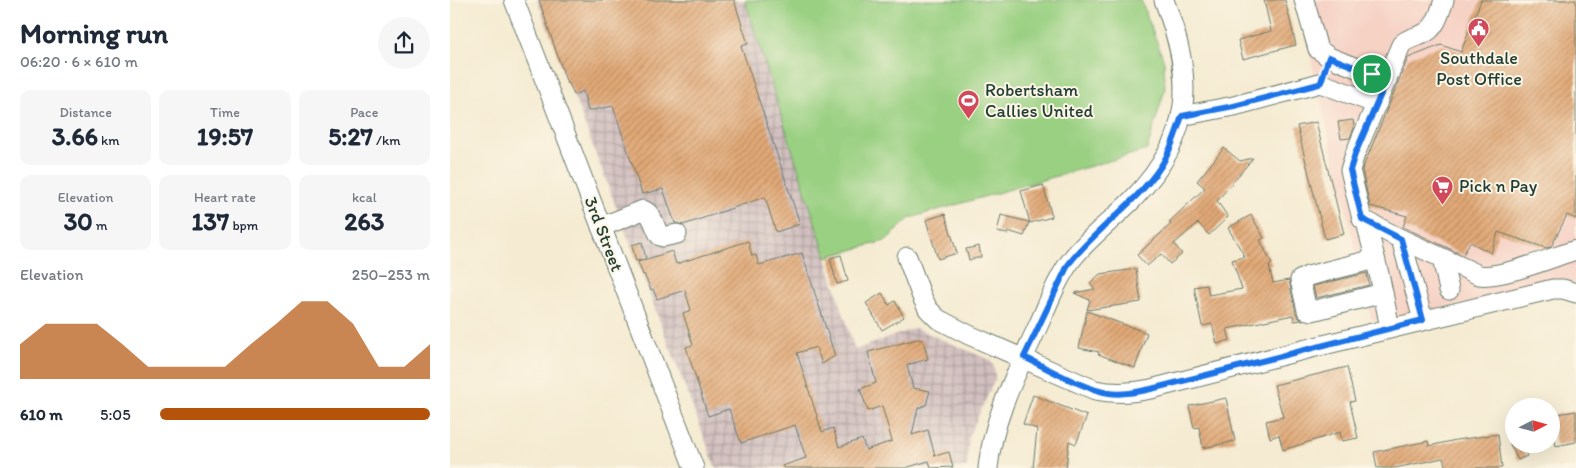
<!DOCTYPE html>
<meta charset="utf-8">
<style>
body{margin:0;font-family:Itim,sans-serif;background:#f6f6f7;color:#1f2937;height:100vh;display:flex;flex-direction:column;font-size:19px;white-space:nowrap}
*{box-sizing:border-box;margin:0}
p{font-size:16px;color:#747a83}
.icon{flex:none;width:28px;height:28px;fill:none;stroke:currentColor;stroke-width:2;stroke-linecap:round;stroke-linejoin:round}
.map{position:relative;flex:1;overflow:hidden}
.drawer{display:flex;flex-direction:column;background:#fff;width:450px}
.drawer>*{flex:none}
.needle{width:32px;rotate:84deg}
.controls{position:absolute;left:1055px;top:398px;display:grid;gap:10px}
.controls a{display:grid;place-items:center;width:55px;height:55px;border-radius:50%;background:#fff;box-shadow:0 5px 20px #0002;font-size:25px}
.pin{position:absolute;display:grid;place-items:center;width:42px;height:42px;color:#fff;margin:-21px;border:2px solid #fff;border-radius:50%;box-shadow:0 1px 5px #0007}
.round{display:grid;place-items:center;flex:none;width:52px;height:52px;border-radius:26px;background:#f6f6f7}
.head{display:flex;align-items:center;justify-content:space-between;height:85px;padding:0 20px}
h1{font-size:28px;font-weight:800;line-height:38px}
.metrics{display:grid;grid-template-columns:repeat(3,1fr);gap:8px;height:85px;padding:5px 20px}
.metrics div{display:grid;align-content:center;border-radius:10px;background:#f6f6f7;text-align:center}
.metrics b{font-size:25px;font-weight:800}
.metrics small{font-size:14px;font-weight:400}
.metrics p{font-size:14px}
.chart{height:140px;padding:10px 20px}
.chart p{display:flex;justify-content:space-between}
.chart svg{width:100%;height:90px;margin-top:5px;fill:#b45309;opacity:.7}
ul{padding:0 20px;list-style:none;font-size:16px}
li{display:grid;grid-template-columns:80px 60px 1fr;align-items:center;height:38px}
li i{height:12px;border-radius:6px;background:#b45309}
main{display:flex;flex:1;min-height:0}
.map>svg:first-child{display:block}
</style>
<main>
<section class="drawer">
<div class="head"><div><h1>Morning run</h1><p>06:20 · 6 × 610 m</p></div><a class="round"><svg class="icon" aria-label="share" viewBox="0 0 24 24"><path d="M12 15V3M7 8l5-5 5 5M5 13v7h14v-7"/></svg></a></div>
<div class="metrics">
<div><p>Distance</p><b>3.66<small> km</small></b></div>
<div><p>Time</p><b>19:57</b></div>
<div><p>Pace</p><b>5:27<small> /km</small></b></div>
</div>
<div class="metrics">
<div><p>Elevation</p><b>30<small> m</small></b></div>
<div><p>Heart rate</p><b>137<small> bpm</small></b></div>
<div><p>kcal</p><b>263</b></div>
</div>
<div class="chart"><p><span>Elevation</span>250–253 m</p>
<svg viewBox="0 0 160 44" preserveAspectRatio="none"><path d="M0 44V27L10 17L20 17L30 17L40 27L50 38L60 38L70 38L80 38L90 27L100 17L110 6L120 6L130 17L140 38L150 38L160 27V44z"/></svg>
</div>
<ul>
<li><b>610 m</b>5:05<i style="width:100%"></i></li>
</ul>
</section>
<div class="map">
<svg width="1126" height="468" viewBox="0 0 1126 468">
<defs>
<pattern id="industrial-grid" width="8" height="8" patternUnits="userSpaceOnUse" patternTransform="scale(1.25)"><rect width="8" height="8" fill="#d1bfbf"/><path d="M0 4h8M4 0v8" fill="none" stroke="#a99c9c"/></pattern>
<pattern id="building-hatch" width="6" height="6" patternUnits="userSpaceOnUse" patternTransform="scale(1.25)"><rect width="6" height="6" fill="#e2a977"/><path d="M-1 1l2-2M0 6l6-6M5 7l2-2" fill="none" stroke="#b78b62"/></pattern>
</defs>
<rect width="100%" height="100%" fill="#fcf5e5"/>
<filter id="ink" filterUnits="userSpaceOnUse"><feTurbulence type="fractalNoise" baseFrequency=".02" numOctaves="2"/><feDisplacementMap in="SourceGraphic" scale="10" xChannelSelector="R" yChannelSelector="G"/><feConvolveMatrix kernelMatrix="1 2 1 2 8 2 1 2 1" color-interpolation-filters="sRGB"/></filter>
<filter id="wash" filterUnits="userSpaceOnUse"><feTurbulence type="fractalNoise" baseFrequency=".0096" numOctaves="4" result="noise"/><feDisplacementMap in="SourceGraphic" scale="20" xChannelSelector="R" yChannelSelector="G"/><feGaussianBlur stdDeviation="1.12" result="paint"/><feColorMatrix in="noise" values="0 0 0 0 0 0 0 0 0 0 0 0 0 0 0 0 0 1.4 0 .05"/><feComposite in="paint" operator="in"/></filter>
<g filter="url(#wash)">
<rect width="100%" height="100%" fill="#f5ebd2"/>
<path fill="#f6d2c5" d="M847 0H1126V283L922 321Z"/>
<path fill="url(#industrial-grid)" d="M87 0H295L405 350 465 328 540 360 544 367 545 379 519 436 517 468H266Z"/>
<path fill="#9ad082" stroke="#5c865b" d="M295 0H691L714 61 715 89 697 150 460 218 435 241 376 257Z"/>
<g id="blocks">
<g fill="url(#building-hatch)">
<path d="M89 0H284L298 44 291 46 350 224 326 232 315 197 233 225 225 223 213 189 192 194 163 106 138 111 133 91 124 95 119 83 117 84Z"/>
<path d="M814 0H835L846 45 793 59 788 40 821 31Z"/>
<path d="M1031 0H1126V219L1117 215 1101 247 1096 248 1048 232 1041 253 1020 242 1013 255 953 227 957 216 920 206 912 170 958 58 991 45 1011 52Z"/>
<path d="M903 120 904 128 900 138 891 139 888 122Z"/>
<path d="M866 122 894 234 875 239 847 126Z"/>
<path d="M774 148 790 161 803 158 767 201 778 217 759 235 748 223 724 244 732 254 720 264 711 254 697 266 687 255 721 224 719 222 755 188 747 181Z"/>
<path d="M593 185 602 217 580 223 571 191Z"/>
<path d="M495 214 507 253 488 259 476 220Z"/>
<path d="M551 215 579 222 574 236 558 231V234L547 232Z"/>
<path d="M801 215 814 238 810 240 822 264 819 266 823 283 839 280 846 313 849 318 853 320 844 321 843 315 777 329 780 340 767 344 762 324 752 326 744 287 757 285 759 295 792 289 782 260 795 257 778 228Z"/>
<path d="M298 241 302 256 306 255 309 265 352 253 385 356 372 364 366 347 347 353 372 432 383 428 389 447 412 439 416 450 442 441 432 406 418 411 410 389 426 383 418 352 467 339 473 340 478 359 457 365 463 388 480 391 476 405 468 408 462 435 478 430 485 456 499 452 503 467 481 468 479 461 455 468H333L332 466 356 458 345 425 291 443 279 409 258 416 236 347 243 345 233 313 241 310 235 290 207 299 203 289 201 290 194 274 193 275 188 262 222 251 226 264Z"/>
<path d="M192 242 196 259 186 261 182 245Z"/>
<path d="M529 246 531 257 519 260 516 249Z"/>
<path d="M391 255 398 281 387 284 380 258Z"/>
<path d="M686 269 691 302 637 310 640 300 624 293 645 289 640 283 650 274Z"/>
<path d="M917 273 919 285 866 298 863 286Z"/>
<path d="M432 293 439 305 445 301 454 317 432 330 416 303Z"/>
<path d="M637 311 697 333 685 368 648 354 649 352 629 348Z"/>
<path d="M897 367 905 401 900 402 908 438 892 441 890 432 833 450 829 435 820 438 816 421 833 417 824 385Z"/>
<path d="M583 395 637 416 626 444 619 441 616 468H583L587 429 573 424Z"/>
<path d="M776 398 785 441 753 448 749 427 744 428 739 406Z"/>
<path d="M1126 411V442L1106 446 1101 415Z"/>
<path d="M1048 434 1052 468H996L993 458 945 468H927L924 452 978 441 979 446 1006 440Z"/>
<path d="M1060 444H1071L1077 456 1068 460Z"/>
</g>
</g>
</g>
<g filter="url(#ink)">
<use href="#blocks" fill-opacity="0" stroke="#6a7a6b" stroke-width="1"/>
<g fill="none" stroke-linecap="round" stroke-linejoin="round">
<defs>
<g id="minor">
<path d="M64 0 244 468"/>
<path d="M854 0 868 49 879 57 937 80"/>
<path d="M994 0C990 12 986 29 973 34 965 38 957 38 951 45L905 154 900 170 912 219 951 239 1029 275C1050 279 1103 257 1126 250"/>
<path d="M870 83 927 104"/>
<path d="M731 116 784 106 870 83"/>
<path d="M916 222 930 278 940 328"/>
<path d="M151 227 193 210C203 213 204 227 210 236L213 237 227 234"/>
<path d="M951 239 973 320"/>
<path d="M457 257 472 297 478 309 488 319 519 335 645 390C665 394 682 393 701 389L857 349 1103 289H1113L1126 293"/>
<path d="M992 258 999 290"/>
<path d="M925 259 858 276 850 280 857 310 862 311 933 293"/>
<path d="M538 468C543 417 567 372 588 326 598 304 607 279 622 259 640 236 664 219 684 198 745 134 744 79 714 0"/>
</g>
</defs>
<use href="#minor" stroke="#6a7a6b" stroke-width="21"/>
<use href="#minor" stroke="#fff" stroke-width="19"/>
</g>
</g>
<g fill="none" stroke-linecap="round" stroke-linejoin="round" filter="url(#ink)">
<defs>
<path id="route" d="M879 57 937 80 905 154 900 170 912 219 951 239 973 320 701 389C687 392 673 395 659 393 635 390 597 368 574 357L618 265C645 229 686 204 711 166 721 151 726 133 732 116L784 106 869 84 871 82Z"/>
</defs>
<use href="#route" stroke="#fff" stroke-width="10"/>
<use href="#route" stroke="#1a73e8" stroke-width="6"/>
</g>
<defs>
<symbol id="civic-pin" viewBox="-11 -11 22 30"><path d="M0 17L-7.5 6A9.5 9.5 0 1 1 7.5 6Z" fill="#d1495b" stroke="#fcf5e5"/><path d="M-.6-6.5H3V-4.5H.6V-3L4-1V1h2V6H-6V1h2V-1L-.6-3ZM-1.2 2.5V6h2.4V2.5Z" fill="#fff"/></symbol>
<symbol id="stadium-pin" viewBox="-11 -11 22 30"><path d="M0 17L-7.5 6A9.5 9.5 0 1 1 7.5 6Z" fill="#d1495b" stroke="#fcf5e5"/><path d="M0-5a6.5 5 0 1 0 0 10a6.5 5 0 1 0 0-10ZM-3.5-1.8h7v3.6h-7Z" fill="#fff"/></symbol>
<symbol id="supermarket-pin" viewBox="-11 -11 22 30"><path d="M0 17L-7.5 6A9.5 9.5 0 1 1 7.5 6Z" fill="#d1495b" stroke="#fcf5e5"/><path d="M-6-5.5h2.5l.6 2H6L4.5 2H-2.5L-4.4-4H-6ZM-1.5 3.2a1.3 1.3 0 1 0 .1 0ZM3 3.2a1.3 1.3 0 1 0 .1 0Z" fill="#fff"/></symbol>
</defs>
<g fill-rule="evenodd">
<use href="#civic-pin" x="1016" y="16" width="25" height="34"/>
<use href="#stadium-pin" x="506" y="88" width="25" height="34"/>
<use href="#supermarket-pin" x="980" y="174" width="25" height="34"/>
</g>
<g text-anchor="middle" stroke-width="4" stroke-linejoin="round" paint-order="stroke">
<g font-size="18" fill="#1f3d34" stroke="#fcf5e5" text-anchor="start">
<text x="1029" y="64" text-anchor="middle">Southdale<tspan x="1029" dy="21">Post Office</tspan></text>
<text x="535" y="96">Robertsham<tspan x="535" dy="21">Callies United</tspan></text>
<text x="1009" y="192">Pick n Pay</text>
</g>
<g font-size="18" fill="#1f3d34" stroke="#fcf5e5">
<text transform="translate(154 234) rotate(69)" y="6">3rd Street</text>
</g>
</g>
</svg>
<div class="controls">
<a><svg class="needle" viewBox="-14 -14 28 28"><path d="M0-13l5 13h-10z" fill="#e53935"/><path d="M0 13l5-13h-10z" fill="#747a83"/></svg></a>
</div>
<div class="pin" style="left:922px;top:74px;background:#1e9e55"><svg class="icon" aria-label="arrive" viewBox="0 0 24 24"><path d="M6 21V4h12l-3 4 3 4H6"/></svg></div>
</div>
</main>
